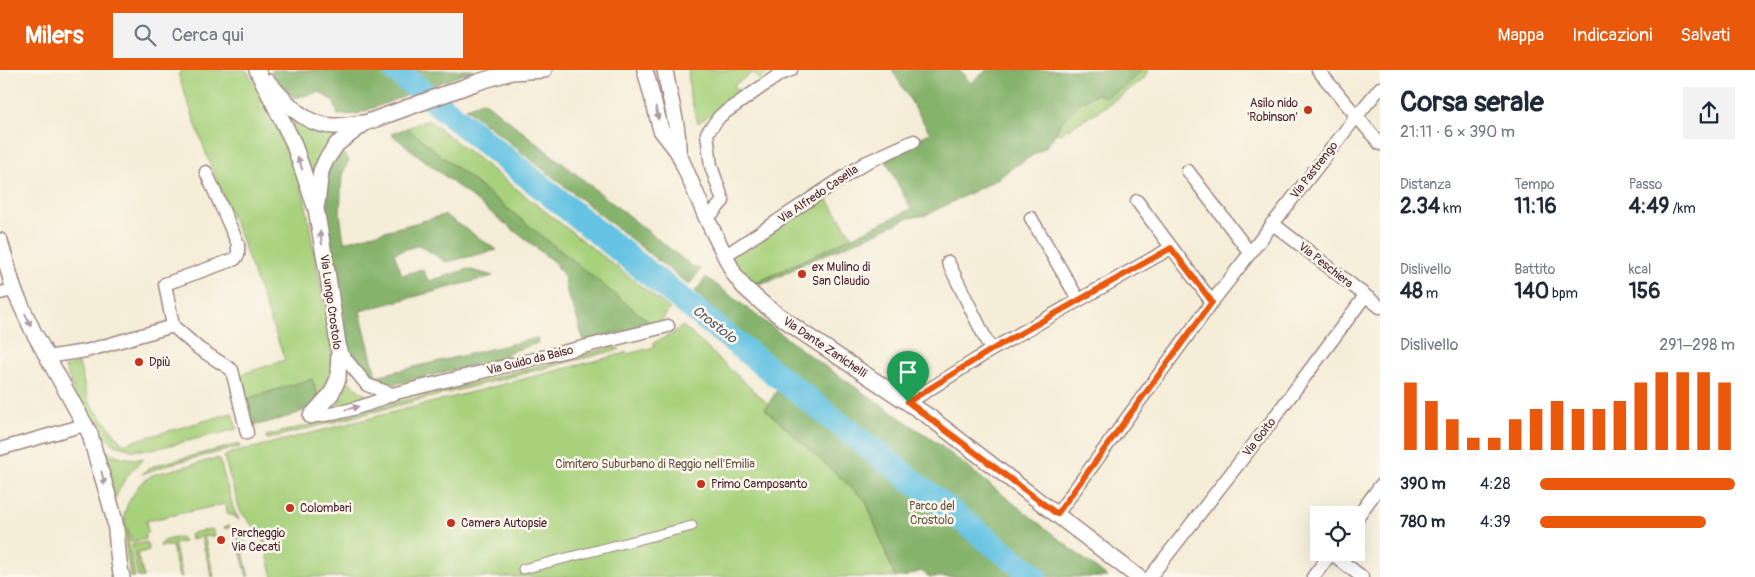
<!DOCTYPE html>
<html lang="it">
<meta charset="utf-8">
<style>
body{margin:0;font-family:Pangolin,sans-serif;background:#f2f2f3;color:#1f2937;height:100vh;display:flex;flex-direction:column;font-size:19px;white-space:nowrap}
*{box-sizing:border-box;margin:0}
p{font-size:16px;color:#747a83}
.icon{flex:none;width:28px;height:28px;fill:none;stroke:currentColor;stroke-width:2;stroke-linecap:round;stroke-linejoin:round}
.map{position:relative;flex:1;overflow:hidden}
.panel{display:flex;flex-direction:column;background:#fff;width:375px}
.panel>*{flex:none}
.controls{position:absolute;left:1310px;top:436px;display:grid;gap:10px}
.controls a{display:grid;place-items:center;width:55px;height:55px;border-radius:0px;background:#fff;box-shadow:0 5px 20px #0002;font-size:25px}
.pin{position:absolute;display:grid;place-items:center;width:42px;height:42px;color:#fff;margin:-51px -21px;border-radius:50% 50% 50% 0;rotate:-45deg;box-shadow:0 0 5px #0007}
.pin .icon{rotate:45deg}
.round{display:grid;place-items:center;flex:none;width:52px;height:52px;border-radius:0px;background:#f2f2f3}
.overview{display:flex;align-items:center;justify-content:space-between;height:85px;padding:0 20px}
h1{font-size:28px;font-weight:700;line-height:38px}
.stats{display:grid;grid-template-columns:repeat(3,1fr);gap:8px;height:85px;padding:5px 20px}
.stats div{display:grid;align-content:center}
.stats b{font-size:21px;font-weight:700}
.stats small{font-size:14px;font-weight:400}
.stats p{font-size:14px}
.chart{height:140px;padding:10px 20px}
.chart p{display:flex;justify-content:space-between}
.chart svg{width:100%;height:90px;margin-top:5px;stroke:#ea580c;stroke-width:6}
ul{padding:0 20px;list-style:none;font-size:16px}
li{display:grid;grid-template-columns:80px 60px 1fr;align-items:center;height:38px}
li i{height:12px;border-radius:6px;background:#ea580c}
header{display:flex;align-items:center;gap:30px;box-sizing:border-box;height:70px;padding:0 25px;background:#ea580c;color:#fff}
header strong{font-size:24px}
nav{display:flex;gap:28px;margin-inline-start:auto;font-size:18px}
.search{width:350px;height:45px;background:#f2f2f3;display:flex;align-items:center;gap:12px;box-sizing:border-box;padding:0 18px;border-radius:0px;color:#747a83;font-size:19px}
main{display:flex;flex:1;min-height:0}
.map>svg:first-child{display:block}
</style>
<header>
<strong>Milers</strong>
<div class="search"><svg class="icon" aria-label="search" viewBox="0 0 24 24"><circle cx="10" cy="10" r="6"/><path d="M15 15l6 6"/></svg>Cerca qui</div>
<nav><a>Mappa</a><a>Indicazioni</a><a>Salvati</a></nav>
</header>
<main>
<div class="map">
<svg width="1380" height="507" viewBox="0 0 1380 507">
<rect width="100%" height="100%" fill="#fbf7ec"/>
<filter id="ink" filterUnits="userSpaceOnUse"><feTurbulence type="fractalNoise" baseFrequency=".02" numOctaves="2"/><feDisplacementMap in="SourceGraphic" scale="10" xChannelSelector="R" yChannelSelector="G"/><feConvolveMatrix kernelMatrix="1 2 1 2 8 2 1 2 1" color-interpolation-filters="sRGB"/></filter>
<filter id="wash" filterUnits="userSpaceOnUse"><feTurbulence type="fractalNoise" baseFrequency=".0096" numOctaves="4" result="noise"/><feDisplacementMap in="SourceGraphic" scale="20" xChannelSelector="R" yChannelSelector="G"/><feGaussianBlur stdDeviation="1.12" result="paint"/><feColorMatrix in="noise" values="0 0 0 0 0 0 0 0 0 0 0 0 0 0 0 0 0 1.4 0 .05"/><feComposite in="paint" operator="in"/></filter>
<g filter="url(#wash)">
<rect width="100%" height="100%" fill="#f4edd7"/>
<g fill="#a8d17c" stroke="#797854">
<path d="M183 0H246L266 32 289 81 304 126 332 278 331 301 319 328 311 309 246 329 239 305 285 290 242 171 207 86 178 4Z"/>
<path d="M688 0H770L760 11 753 2 734 15 740 25 698 53 690 26Z"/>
<path d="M1139 0H1148L1144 9 1097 42 1060 64 1056 63C1069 30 1111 17 1140 2Z"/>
<path d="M285 40C302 57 318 64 341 63 320 76 315 90 313 115Z"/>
<path d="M428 50 664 234 670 239 662 250 653 255 407 58Z"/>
<path d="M822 121 852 167 754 214 749 221 726 185Z"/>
<path d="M683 256 768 334 765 339 866 431 895 507H273L263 468 240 441 224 387 229 384 622 284 626 282 628 284 654 277 653 273 670 265Z"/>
<path d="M612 277 620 279 267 369 266 366Z"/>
<path d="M79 293 88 331 123 374 232 343 237 359 150 380H132L115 375 95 360 77 331 65 297Z"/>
<path d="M348 311 361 322 376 330 331 341 340 331Z"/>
<path d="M239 374 240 377 170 394 142 404 151 397 160 394Z"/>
<path d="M102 379C116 387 127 389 144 389 129 401 121 414 114 431L109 397Z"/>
<path d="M219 388 234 440 239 450 234 446 228 444 225 434 146 451 148 463 145 464 146 469 131 472 124 447 125 442 128 433 139 415 152 405Z"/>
<path d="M122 448 127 463 135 507H130Z"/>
<path d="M229 455 247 475 248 476 242 478 249 507H247L236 464 230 457 225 459 224 457Z"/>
<path d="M210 459 213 460 215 466H204L214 507H212L201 466 191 470 190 465 193 463Z"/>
<path d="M179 467 182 468 184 472 174 473 182 507H179L172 476H160L163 471Z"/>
<path d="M147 472 149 480 137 484 144 507H138L132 475Z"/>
</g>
<g fill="#86b36c" stroke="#68694c">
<path d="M272 0H474L357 44 338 45 334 32 319 22 293 28 272 3Z"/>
<path d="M892 0H959L971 13 987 0H1139L1140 2 1126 16 1105 27 1097 24 1082 31 1059 54 1056 63 1045 78 1010 99 998 109 926 145 908 148 876 163 805 193 769 212 754 214 911 139 883 85 930 63Z"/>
<path d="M484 31 693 197 701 199 689 215 466 38Z"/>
<path d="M407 58 653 255 584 271 573 236 568 227 564 206 554 192 391 64Z"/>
<path d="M342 82 349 90 342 105 340 143 344 172 445 145 497 180 446 192 419 175 394 183 402 205 422 199 429 211 468 199 493 206 360 241 376 306 537 268 538 273 507 283 508 287 399 313C371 319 363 307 350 284L327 147 328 100Z"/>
<path d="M706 207 810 286 937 373 1107 507H930L921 501 904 507H895L866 431 765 339 785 308 695 222Z"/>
<path d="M312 309 319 328C306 346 273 350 253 356L246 329Z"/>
</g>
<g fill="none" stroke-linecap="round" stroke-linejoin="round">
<path stroke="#65c3e3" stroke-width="25" d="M395 0 717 258 1035 507"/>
</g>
</g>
<g filter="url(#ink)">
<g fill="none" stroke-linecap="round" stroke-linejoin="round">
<defs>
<path id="pedestrian" d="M523 499 692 456"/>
<g id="minor">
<path d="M1318 0 1380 74"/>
<path d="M1188 101 1250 183"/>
<path d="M1137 131 1212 232"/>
<path d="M1031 148 1078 229"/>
<path d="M707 149 723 131 711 96 707 63 720 46 780 4 791 0"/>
<path d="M1272 153 1380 237"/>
<path d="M726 185 865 93 914 71"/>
<path d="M948 192 991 280"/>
<path d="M0 223 14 220"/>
<path d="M173 256 165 214 235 189 238 185V174L206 102"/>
<path d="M339 281 367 315 392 324"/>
<path d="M46 287 86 281 173 256 198 278 232 300 247 363"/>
<path d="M908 333 991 280 1171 178"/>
<path d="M311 346C333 346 372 335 392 324L668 256"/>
<path d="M0 379 84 355"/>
<path d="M1057 444 1212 232 1356 47 1380 18"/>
<path d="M1356 449 1380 416"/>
<path d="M1331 483 1362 507"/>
<path d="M1150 507 1268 356 1365 226"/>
<path d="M1313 507 1332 482"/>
</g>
<g id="tertiary">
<path d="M257 0 293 72 316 139 328 207 339 281 338 309 331 324 311 346"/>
<path d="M645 0 661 60 678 82 707 149 734 204 744 217 762 233 803 263 928 346 1138 507"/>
<path d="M665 0C669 28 679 54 678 82"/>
<path d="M268 12C287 32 304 57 336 56 345 56 354 54 363 53"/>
<path d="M317 133 321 101 326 90 337 74 365 53 478 12 511 2 544 0"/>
<path d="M0 171 14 220 33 261 90 364C97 394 109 423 115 453 118 471 117 490 122 507"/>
</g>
</defs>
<use href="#pedestrian" stroke="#9f8681" stroke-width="11"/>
<use href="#minor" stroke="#9f8681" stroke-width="15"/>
<use href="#tertiary" stroke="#9f8681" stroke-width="18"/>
<use href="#pedestrian" stroke="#fff" stroke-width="9"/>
<use href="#minor" stroke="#fff" stroke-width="12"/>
<use href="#tertiary" stroke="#fff" stroke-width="15"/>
</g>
<defs><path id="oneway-solid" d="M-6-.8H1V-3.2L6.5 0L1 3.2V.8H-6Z" transform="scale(1.25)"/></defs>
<g fill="#ae9aa0">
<use href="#oneway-solid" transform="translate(657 43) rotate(78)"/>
<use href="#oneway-solid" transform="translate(300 93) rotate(-110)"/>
<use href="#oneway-solid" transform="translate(321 168) rotate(-100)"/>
<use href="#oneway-solid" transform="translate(28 250) rotate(66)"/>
<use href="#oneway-solid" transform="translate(352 338) rotate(-14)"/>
<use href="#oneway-solid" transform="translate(103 408) rotate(76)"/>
</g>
</g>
<g fill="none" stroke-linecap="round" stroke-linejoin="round" filter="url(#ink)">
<defs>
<path id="route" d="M1171 178 1212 232 1057 444 908 332 991 280Z"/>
</defs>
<use href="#route" stroke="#fff" stroke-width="10"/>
<use href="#route" stroke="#ea580c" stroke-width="6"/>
</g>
<g fill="#c8321e" stroke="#fbf7ec" stroke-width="2">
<circle cx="1308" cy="40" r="5"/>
<circle cx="802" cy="204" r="5"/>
<circle cx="139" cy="292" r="5"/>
<circle cx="701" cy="414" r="5"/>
<circle cx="290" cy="438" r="5"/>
<circle cx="451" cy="453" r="5"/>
<circle cx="221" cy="470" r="5"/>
</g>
<g text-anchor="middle" stroke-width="5" stroke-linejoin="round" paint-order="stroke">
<g font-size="12" fill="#4a1f2b" stroke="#fbf7ec" text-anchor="start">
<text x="1298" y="37" text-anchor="end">Asilo nido<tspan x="1298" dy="14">'Robinson'</tspan></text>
<text x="812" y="201">ex Mulino di<tspan x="812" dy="14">San Claudio</tspan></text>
<text x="149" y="296">Dpiù</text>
<text x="711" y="418">Primo Camposanto</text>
<text x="300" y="442">Colombari</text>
<text x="461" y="457">Camera Autopsie</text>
<text x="231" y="467">Parcheggio<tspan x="231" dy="14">Via Cecati</tspan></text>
</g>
<g font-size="12" fill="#4a1f2b" stroke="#fbf7ec">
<text transform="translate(1314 100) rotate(-52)" y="4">Via Pastrengo</text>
<text transform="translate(818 124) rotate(-34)" y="4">Via Alfredo Casella</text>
<text transform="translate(1326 195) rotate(38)" y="4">Via Peschiera</text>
<text transform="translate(331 232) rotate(82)" y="4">Via Lungo Crostolo</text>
<text transform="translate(825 277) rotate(34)" y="4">Via Dante Zanichelli</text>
<text transform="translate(530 290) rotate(-14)" y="4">Via Guido da Baiso</text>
<text transform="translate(1259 367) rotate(-52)" y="4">Via Goito</text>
</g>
<g font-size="12" fill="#665443" stroke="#fbf7ec">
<text x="655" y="398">Cimitero Suburbano di Reggio nell'Emilia</text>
<text x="932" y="440">Parco del<tspan x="932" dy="14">Crostolo</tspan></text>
</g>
<g font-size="14" font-style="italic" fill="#53586b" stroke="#fbf7ec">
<text transform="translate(715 254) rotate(38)" y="5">Crostolo</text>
</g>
</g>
</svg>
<div class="controls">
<a><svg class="icon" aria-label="locate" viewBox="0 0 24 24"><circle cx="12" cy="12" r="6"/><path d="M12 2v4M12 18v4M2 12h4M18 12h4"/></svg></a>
</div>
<div class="pin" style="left:908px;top:332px;background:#1e9e55"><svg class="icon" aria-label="arrive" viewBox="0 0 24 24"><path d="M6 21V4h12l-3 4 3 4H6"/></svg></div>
</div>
<section class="panel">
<div class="overview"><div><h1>Corsa serale</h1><p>21:11 · 6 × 390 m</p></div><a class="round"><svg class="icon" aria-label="share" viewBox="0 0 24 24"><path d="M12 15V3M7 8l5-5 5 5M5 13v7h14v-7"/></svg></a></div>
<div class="stats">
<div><p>Distanza</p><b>2.34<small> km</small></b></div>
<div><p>Tempo</p><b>11:16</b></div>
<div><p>Passo</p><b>4:49<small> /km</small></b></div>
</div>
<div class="stats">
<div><p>Dislivello</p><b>48<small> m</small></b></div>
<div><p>Battito</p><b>140<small> bpm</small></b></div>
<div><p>kcal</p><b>156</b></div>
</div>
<div class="chart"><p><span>Dislivello</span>291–298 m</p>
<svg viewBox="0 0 160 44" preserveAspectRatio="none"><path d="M5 44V11M15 44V20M25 44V29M35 44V38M45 44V38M55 44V29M65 44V24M75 44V20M85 44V24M95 44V24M105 44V20M115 44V11M125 44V6M135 44V6M145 44V6M155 44V11"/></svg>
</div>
<ul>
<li><b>390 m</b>4:28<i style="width:100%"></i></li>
<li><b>780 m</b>4:39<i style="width:85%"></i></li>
</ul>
</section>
</main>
